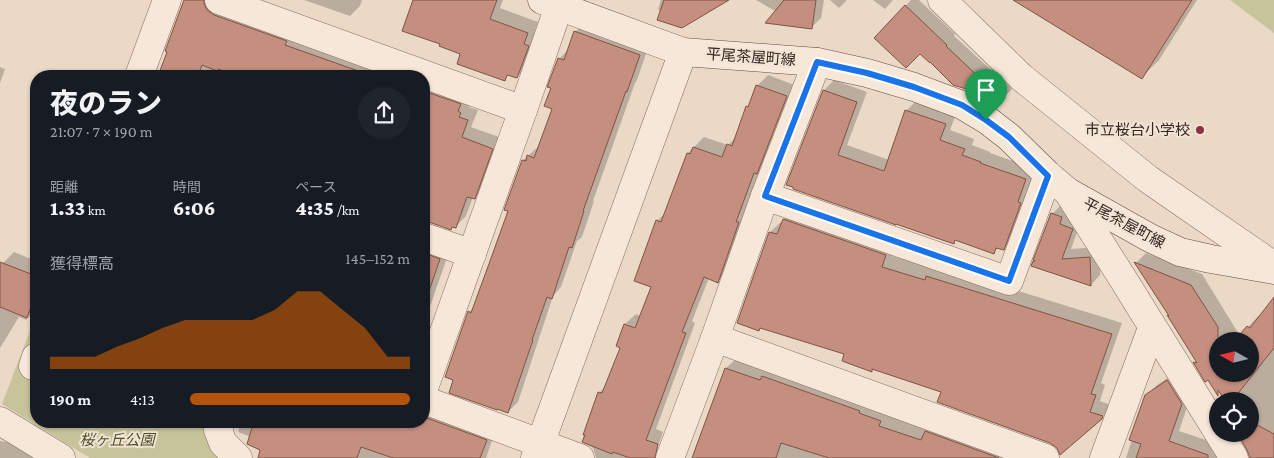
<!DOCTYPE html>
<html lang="ja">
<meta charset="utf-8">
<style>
body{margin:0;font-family:"Crimson Pro","Noto Sans JP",serif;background:#20242c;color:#f1f3f6;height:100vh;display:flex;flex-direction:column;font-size:19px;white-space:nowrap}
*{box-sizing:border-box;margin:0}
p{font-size:16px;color:#9ea1a6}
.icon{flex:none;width:28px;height:28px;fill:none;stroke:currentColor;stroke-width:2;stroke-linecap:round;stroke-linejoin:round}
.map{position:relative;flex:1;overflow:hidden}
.panel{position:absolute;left:30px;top:70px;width:400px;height:358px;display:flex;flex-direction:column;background:#171b24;border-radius:20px;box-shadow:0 1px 4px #0004}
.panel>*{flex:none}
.needle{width:32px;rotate:278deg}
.controls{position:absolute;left:1209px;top:332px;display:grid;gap:10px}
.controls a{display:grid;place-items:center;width:50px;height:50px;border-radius:50%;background:#171b24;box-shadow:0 1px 4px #0004;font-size:25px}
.pin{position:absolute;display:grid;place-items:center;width:42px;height:42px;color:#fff;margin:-51px -21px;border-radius:50% 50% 50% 0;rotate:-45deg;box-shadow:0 0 5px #0007}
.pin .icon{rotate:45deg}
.round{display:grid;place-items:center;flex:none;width:52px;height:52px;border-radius:26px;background:#20242c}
.headline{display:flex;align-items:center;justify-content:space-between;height:85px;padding:0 20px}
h1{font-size:28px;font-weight:800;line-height:38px}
.figures{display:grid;grid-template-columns:repeat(3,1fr);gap:8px;height:85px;padding:5px 20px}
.figures div{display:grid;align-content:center}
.figures b{font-size:21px;font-weight:800}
.figures small{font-size:14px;font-weight:400}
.figures p{font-size:14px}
.chart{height:140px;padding:10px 20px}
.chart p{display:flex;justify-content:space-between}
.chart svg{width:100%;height:90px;margin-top:5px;fill:#b45309;opacity:.7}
ul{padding:0 20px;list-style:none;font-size:16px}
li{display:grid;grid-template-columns:80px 60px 1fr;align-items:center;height:38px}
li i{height:12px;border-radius:6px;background:#b45309}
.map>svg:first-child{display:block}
</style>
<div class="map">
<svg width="1274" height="458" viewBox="0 0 1274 458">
<rect width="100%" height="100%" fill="#ead9c6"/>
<g fill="#c7c49b">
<path d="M1230 0H1274V33Z"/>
<path d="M36 315V421H207L204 431 214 451 221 458H90L2 404Z"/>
</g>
<g fill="#0003" fill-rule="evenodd">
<path d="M199 0H210L404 76H160L169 51Z"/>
<path d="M304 0H362L360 6 350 16Z"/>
<path d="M414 0H503L500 8 538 22 534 33 539 35 528 66 517 77 509 74 504 79 462 53 441 43Z"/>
<path d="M661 0H714L662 11 658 10Z"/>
<path d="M756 0H824L821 18 812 27 777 12Z"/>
<path d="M830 0H847L839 8Z"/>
<path d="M873 0H893L885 9Z"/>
<path d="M911 0H919L955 34 954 36 1012 89 1003 98 954 84 920 52 876 38Z"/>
<path d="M1028 0H1197L1159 60 1142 77Z"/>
<path d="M585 22 649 45 637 80 635 83 593 201H594L582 237 577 241 561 287 553 296 518 402 508 412 469 312 475 306 509 210 523 160 539 146 553 108 552 87 559 59 570 48 575 32Z"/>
<path d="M0 67 5 69 0 83Z"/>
<path d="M768 75 797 86 728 271 718 281 709 278 692 321 695 323 656 429 663 432 656 452 650 458H596L593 448 582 441 599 393 607 385 621 347 618 346 625 324 636 314 640 316 652 286 657 221 666 212 688 153 704 137 728 145 737 136 747 107 751 103 757 86Z"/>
<path d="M834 80 867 92 847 145 889 160 906 111 916 101 956 114 950 130 974 139 972 145 990 152V153L1036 169 1014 238 1003 249 999 247 994 252 956 240 953 242 788 184 824 90Z"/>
<path d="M424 83 471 102 469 107 478 110 471 127 502 138 485 187 474 198 473 197 466 216 455 227 424 221 425 219H424Z"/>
<path d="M1062 204 1082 219 1071 249 1100 247V275L1091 285 1034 262 1036 260 1052 214Z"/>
<path d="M794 209 896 244 892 256 935 269 938 266 1122 323 1101 383 1105 385 1100 401 1113 406 1101 418 1051 442 943 392 873 368 871 371 846 353 770 232 781 222 783 223 784 219Z"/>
<path d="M424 237 450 249 424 324Z"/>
<path d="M14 252 36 261V309L26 320 19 317 0 348V271L3 263Z"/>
<path d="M1146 253 1202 274 1240 336 1248 327 1258 316 1260 317 1274 302V458H1257L1241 438 1244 434H1250V401H1226L1211 376 1195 363 1197 361 1169 315 1136 263ZM1218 341H1250V374H1218Z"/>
<path d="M737 358 1037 458H693L726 368Z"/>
<path d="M1178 371 1192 393 1179 431 1224 446 1220 458H1126L1146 396 1157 385Z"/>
<path d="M424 400 496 429 486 458H270L251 437 238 432 242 421H424Z"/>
<path d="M0 441 31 446 46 458H0Z"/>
</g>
<g fill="#c58f7f" stroke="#805245">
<path d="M184 0H204V3L207 10 214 15 287 41 285 45 364 73 363 76H239L218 69 217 71 202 65 198 76H158L167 52 165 51Z"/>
<path d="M413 0H497L490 19 528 33 524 44 529 46 517 78 507 75 505 81 457 64 460 54 439 46 440 44 402 31Z"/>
<path d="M664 0H729L682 28 657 20Z"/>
<path d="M784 0H816L812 29 765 23Z"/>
<path d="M1013 0H1192L1142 79Z"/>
<path d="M905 5 947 45 946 46 1003 100 953 85 930 62V63L920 54 906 68 874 38Z"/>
<path d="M574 31 640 55 627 92 626 91 583 211H584L572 248 569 247 552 299 547 297 532 340H533L508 413 497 409V410L449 393 453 380 445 377 468 311 471 313 490 261 508 211 504 210 522 160 526 161 527 155 534 158 552 109 544 106 551 88 547 87 558 58 564 60Z"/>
<path d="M756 85 787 96 757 174 754 173 736 222H739L718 283 704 277 682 332 686 333 646 440 658 444 655 458H630L613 452 612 454 582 442 585 435H583L598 392 602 393 620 348 616 346 624 324 635 328 651 287 634 281 656 220 661 222 687 153 690 154 693 147 722 157 727 144 732 146 746 106 748 107Z"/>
<path d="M823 90 857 102 838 155 884 171 905 110 946 124 940 140 965 149 962 155 981 162 980 163 1026 179 1018 202 1021 203 1004 250 996 248 994 254 955 240 954 244 896 224V225L793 189V187L786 185Z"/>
<path d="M424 91 461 104 458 111 461 113 459 117 468 120 462 137 493 149 475 199 467 197 456 228 452 227 451 230 429 222H424Z"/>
<path d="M1051 213 1062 217 1060 224 1073 229 1062 259 1090 257 1091 286 1031 266 1033 261H1035L1033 260Z"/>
<path d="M783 219 886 255 882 267 925 280 926 276 1112 334 1091 394 1096 395 1090 412 1103 416 1102 419 1060 455 1057 448 1050 443 937 402 941 392 872 369V372L842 361 844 354 760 328 759 331 737 323 769 232 777 234Z"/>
<path d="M424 253 440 259 427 297 424 296Z"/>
<path d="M0 262 36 276V293L27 318 0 307Z"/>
<path d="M1134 262 1191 285 1218 327V374H1250V341H1234L1247 326 1250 328 1274 297V348L1232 401H1225L1218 390V396L1208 380 1205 382 1193 362 1197 363 1167 315 1169 316Z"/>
<path d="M725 368 760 380 762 376 860 411 859 413 881 421 879 426 921 440 925 431 999 458H829L781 443 776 458H692Z"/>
<path d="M1167 380 1182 404 1169 441 1208 455V458H1136L1141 444 1129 440 1145 395Z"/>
<path d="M424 417 487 440 480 458H393L361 447 357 458H258L260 450 247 444 254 421H424Z"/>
<path d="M1250 421 1274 434V458H1250L1247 450 1240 438 1242 434H1250Z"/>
</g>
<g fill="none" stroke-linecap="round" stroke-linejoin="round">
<defs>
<g id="minor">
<path d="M219 0 523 110"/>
<path d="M139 76 167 0"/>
<path d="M1068 192 1123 279 1218 432"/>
<path d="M765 196 1009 281 1048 175"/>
<path d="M424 237 472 254"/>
<path d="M715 338 1045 458"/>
<path d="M33 366 36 357"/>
<path d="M424 388 523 110 559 6"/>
<path d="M424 400 580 458"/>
<path d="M0 421 61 458"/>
<path d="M221 421 218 430 223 443 238 458"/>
<path d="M1219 434 1234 458"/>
<path d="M670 458 715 338 765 196 817 62"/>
<path d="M1104 458 1152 328"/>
</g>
<g id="tertiary">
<path d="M942 0 1021 77 1148 179 1274 266"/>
<path d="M535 458 683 52"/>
</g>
<path id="secondary" d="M542 0 683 52 817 62 867 73 914 87 962 105 987 120 1009 137 1048 175 1068 192 1150 238 1180 252 1211 259 1274 270"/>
</defs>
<use href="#minor" stroke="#846b5d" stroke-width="29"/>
<use href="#tertiary" stroke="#846b5d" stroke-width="29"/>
<use href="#secondary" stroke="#654c40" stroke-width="29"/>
<use href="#minor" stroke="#f6e7d8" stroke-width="28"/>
<use href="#tertiary" stroke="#f6e7d8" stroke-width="28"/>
<use href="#secondary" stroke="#f6e7d8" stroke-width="28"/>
</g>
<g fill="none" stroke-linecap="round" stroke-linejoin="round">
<defs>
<path id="route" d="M817 62 867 73 914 87 962 105 986 120 1009 137 1048 176 1009 281 765 196Z"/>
</defs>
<use href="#route" stroke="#fff" stroke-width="10"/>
<use href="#route" stroke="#1a73e8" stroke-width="6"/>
</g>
<circle fill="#8d3344" stroke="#f2e4d5" stroke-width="2" cx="1200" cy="130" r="5"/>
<g text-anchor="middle" stroke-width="4" stroke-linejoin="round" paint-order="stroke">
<g font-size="15" fill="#352620" stroke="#f2e4d5">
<text transform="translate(751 57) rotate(4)" y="5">平尾茶屋町線</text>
<text transform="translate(1124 223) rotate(28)" y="5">平尾茶屋町線</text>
</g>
<g font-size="15" fill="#352620" stroke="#f2e4d5" text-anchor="end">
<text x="1190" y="135">市立桜台小学校</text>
</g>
<g font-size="15" font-style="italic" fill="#4d5028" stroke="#f2e4d5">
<text x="117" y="445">桜ヶ丘公園</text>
</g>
</g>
</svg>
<div class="controls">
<a><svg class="needle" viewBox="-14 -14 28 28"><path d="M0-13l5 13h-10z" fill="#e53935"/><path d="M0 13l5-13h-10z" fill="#9ea1a6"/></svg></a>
<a><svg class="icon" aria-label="locate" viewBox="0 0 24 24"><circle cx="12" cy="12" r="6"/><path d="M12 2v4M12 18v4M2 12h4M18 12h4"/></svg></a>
</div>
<div class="pin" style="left:986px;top:120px;background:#1e9e55"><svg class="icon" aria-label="arrive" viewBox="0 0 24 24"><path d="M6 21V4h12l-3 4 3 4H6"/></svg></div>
<section class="panel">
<div class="headline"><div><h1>夜のラン</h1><p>21:07 · 7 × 190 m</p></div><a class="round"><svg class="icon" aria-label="share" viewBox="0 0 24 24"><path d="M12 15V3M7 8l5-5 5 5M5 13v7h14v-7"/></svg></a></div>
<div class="figures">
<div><p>距離</p><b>1.33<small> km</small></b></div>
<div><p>時間</p><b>6:06</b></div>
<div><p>ペース</p><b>4:35<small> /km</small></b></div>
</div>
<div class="chart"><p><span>獲得標高</span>145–152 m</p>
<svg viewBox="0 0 160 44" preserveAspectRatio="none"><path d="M0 44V38L10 38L20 38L30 33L40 29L50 24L60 20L70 20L80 20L90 20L100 15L110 6L120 6L130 15L140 24L150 38L160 38V44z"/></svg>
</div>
<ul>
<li><b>190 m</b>4:13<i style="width:100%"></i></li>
</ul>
</section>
</div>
